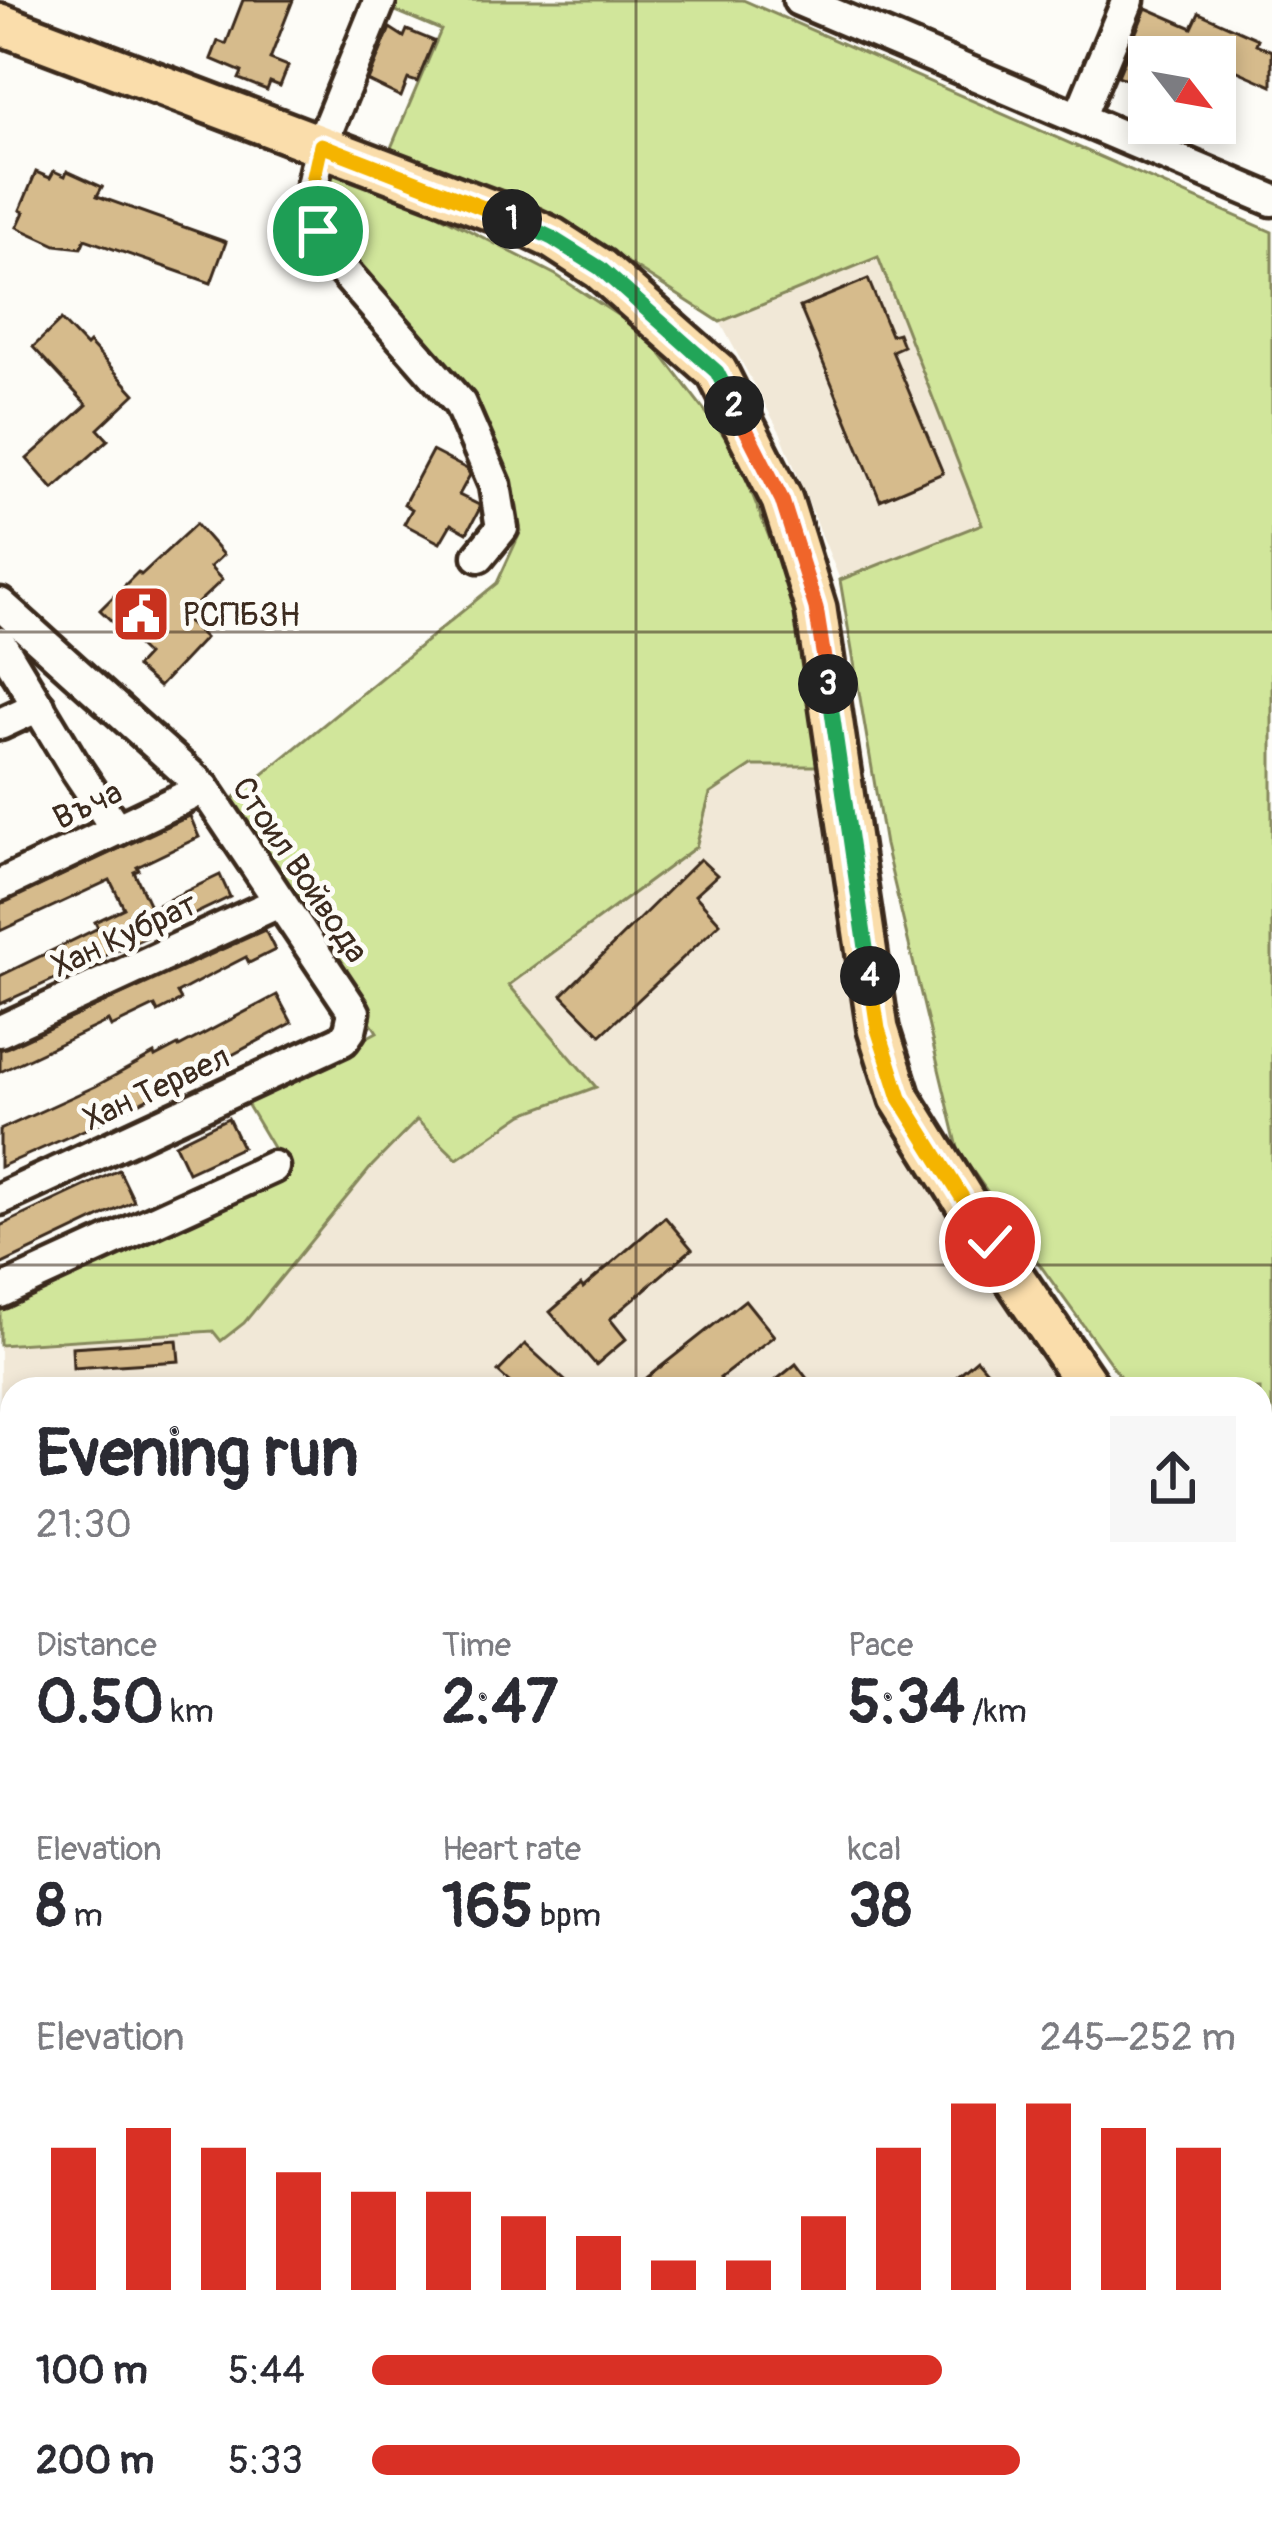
<!DOCTYPE html>
<meta charset="utf-8">
<style>
body{margin:0;font-family:Pangolin,sans-serif;background:#f7f7f7;color:#2b2b33;height:100vh;display:flex;flex-direction:column;font-size:45px;white-space:nowrap}
*{box-sizing:border-box;margin:0}
p{font-size:39px;color:#7c7c81}
.icon{flex:none;width:66px;height:66px;fill:none;stroke:currentColor;stroke-width:2;stroke-linecap:round;stroke-linejoin:round}
.map{position:relative;flex:1;overflow:hidden}
.panel{position:absolute;left:0px;top:1377px;width:1272px;height:1155px;display:flex;flex-direction:column;background:#fff;border-radius:36px 36px 0 0;box-shadow:0 6px 18px #0003}
.panel>*{flex:none}
.needle{width:78px;rotate:121deg}
.controls{position:absolute;left:1128px;top:36px;display:grid;gap:24px}
.controls a{display:grid;place-items:center;width:108px;height:108px;border-radius:0px;background:#fff;box-shadow:0 6px 18px #0003;font-size:60px}
.pin{position:absolute;display:grid;place-items:center;width:102px;height:102px;color:#fff;margin:-51px;border:6px solid #fff;border-radius:50%;box-shadow:0 3px 12px #0007}
.km{position:absolute;width:60px;height:60px;margin:-30px;border-radius:50%;background:#222;color:#fff;font-size:33px;line-height:60px;text-align:center}
.round{display:grid;place-items:center;flex:none;width:126px;height:126px;border-radius:0px;background:#f7f7f7}
.head{display:flex;align-items:center;justify-content:space-between;height:204px;padding:0 36px}
h1{font-size:66px;font-weight:800;line-height:90px}
.metrics{display:grid;grid-template-columns:repeat(3,1fr);gap:18px;height:204px;padding:12px 36px}
.metrics div{display:grid;align-content:center}
.metrics b{font-size:60px;font-weight:800}
.metrics small{font-size:33px;font-weight:400}
.metrics p{font-size:33px}
.chart{height:336px;padding:24px 36px}
.chart p{display:flex;justify-content:space-between}
.chart svg{width:100%;height:216px;margin-top:12px;stroke:#d93025;stroke-width:6}
ul{padding:0 36px;list-style:none;font-size:39px}
li{display:grid;grid-template-columns:192px 144px 1fr;align-items:center;height:90px}
li i{height:30px;border-radius:15px;background:#d93025}
.map>svg:first-child{display:block}
</style>
<div class="map">
<svg width="1272" height="2530" viewBox="0 0 1272 2530">
<rect width="100%" height="100%" fill="#fdfcf7"/>
<filter id="ink" filterUnits="userSpaceOnUse"><feTurbulence type="fractalNoise" baseFrequency=".00833" numOctaves="2"/><feDisplacementMap in="SourceGraphic" scale="24" xChannelSelector="R" yChannelSelector="G"/><feConvolveMatrix kernelMatrix="1 2 1 2 8 2 1 2 1" color-interpolation-filters="sRGB"/></filter>
<g filter="url(#ink)">
<g fill="#f1e8d7">
<path d="M878 256 982 524 840 580 781 434 720 322Z"/>
<path d="M752 766H824L860 1032 1068 1389H12V2036H0V1345L213 1331 221 1341 244 1323 372 1166 417 1119 458 1159 523 1114 595 1088 509 985 695 847 709 794Z"/>
<path d="M1260 1633 1272 1647V2012H1260Z"/>
<path d="M1260 2061H1272V2530H1167V2520H1260Z"/>
<path d="M0 2189H12V2520H202L203 2530H0Z"/>
<path d="M533 2520H1010L1000 2530H533Z"/>
</g>
<g fill="#d1e69b" stroke="#86885c" stroke-width="3">
<path d="M395 0H743L1272 232V1583L1260 1570V1389H1129L959 1152 885 845 840 580 982 524 878 257 720 322 557 217 388 155 441 30 391 9Z"/>
<path d="M322 167 412 201 556 275 645 333 735 450 791 593 824 766H752L710 794 696 847 509 985 596 1087 523 1114 457 1159 417 1120 372 1166 244 1323 221 1341 213 1331 0 1345V1308L288 1173 246 1102 377 1032 229 802 497 583 521 531 501 464 362 279 322 218Z"/>
<rect x="0" y="2070" width="12" height="119"/>
<path d="M202 2520H533V2530H203Z"/>
<path d="M1010 2520H1138V2530H1000Z"/>
</g>
<g fill="#d6bb8c" stroke="#3b2a1e" stroke-width="3">
<path d="M243 0H293L270 59 288 66 280 86 270 82 267 90 239 79 242 72 211 59 218 41 226 44Z"/>
<path d="M1146 8 1192 28 1199 13 1258 39 1256 44 1272 51V86L1215 61V57H1205L1190 50 1187 56 1161 44 1156 54 1149 57V64L1140 85 1118 76Z"/>
<path d="M390 28 404 37 407 30 434 41 417 82 408 79 401 97 368 81Z"/>
<path d="M54 171 65 176 67 171 102 187 97 196 226 242 211 283 85 239 81 248 56 245 17 227 24 212 20 210 36 172 50 178Z"/>
<path d="M868 279 891 335 898 333 903 346 892 351 943 473 880 500 800 307Z"/>
<path d="M61 320 86 346 89 343 135 394 98 429 108 440 53 489 27 459 87 405 33 347Z"/>
<path d="M432 451 467 469 470 475 459 495 479 505V510L467 533 451 524 440 543 404 524 412 509 404 504Z"/>
<path d="M196 524 223 555 210 567 222 580 183 617 205 638 159 687 136 667 147 655 100 610 138 572 141 575Z"/>
<path d="M190 816 199 837 137 867 139 870 134 872 151 908 220 875 230 897 178 922 175 915 142 931 146 937 0 1004V976L98 928 95 922 124 908 110 880 0 931V904Z"/>
<path d="M700 859 717 875 695 895 720 923 601 1035 562 995Z"/>
<path d="M265 930 275 950 249 963 246 957 207 977 177 993 181 1000 158 1012 155 1006 111 1027 108 1021 0 1072V1050Z"/>
<path d="M277 995 292 1023 219 1062 217 1058 166 1085 168 1088 104 1121 0 1167V1130L96 1086 154 1054 155 1057 178 1045 179 1047Z"/>
<path d="M228 1118 242 1147 188 1172 175 1144Z"/>
<path d="M119 1170 134 1201 0 1265V1226Z"/>
<path d="M665 1217 692 1249 610 1319 626 1339 596 1365 550 1312 581 1285 583 1288Z"/>
<path d="M745 1300 774 1336 720 1378 728 1389H651L644 1380Z"/>
<path d="M177 1340 179 1361 73 1368 72 1347Z"/>
<path d="M525 1344 574 1389H517L498 1372Z"/>
<path d="M977 1359 1003 1389H942Z"/>
<path d="M796 1364 815 1389H765Z"/>
</g>
<g fill="none" stroke-linecap="round" stroke-linejoin="round">
<defs>
<g id="minor">
<path d="M380 0 321 145 308 204 318 231 339 266 460 404 495 485 502 528 479 556"/>
<path d="M799 0 1272 200"/>
<path d="M1079 118 1128 0"/>
<path d="M0 604 204 788 354 1012 350 1030 343 1040 0 1199"/>
<path d="M0 643 76 769 117 830"/>
<path d="M0 724 39 706"/>
<path d="M0 885 204 788"/>
<path d="M0 1031 279 902"/>
<path d="M0 1292 273 1167"/>
<path d="M1260 2031H1272"/>
<path d="M0 2049H12"/>
</g>
<g id="major">
<path d="M0 24 501 214 552 238 600 269 717 372 782 500 816 609 878 1029 900 1098 990 1242 1090 1389"/>
<path d="M1260 1611 1272 1624"/>
</g>
</defs>
<use href="#minor" stroke="#3b2a1e" stroke-width="39"/>
<use href="#major" stroke="#3b2a1e" stroke-width="48"/>
<use href="#minor" stroke="#fdfcf7" stroke-width="30"/>
<use href="#major" stroke="#faddab" stroke-width="39"/>
</g>
</g>
<g fill="none" stroke-linecap="round" stroke-linejoin="round" filter="url(#ink)">
<defs>
<path id="split-1" d="M318 231 308 204 321 145 512 219"/>
<path id="split-2" d="M512 219 552 238 600 268 717 372 734 406"/>
<path id="split-3" d="M734 406 782 500 816 608 828 684"/>
<path id="split-4" d="M828 684 870 976"/>
<path id="split-5" d="M870 976 878 1029 900 1098 990 1242"/>
</defs>
<use href="#split-1" stroke="#fff" stroke-width="24"/>
<use href="#split-2" stroke="#fff" stroke-width="24"/>
<use href="#split-3" stroke="#fff" stroke-width="24"/>
<use href="#split-4" stroke="#fff" stroke-width="24"/>
<use href="#split-5" stroke="#fff" stroke-width="24"/>
<use href="#split-1" stroke="#f5b400" stroke-width="15"/>
<use href="#split-2" stroke="#22a559" stroke-width="15"/>
<use href="#split-3" stroke="#f0652b" stroke-width="15"/>
<use href="#split-4" stroke="#22a559" stroke-width="15"/>
<use href="#split-5" stroke="#f5b400" stroke-width="15"/>
</g>
<path fill="none" stroke="#3b2a1e" stroke-width="3" stroke-opacity="0.55" d="M636 0V1389M0 632H1272M0 1265H1272M0 1898H12M1260 1898H1272M636 2520V2530"/>
<defs>
<symbol id="civic-square" viewBox="-11 -11 22 22"><rect x="-9" y="-9" width="18" height="18" rx="4" fill="#c8321e" stroke="#fdfcf7"/><path d="M-.6-6.5H3V-4.5H.6V-3L4-1V1h2V6H-6V1h2V-1L-.6-3ZM-1.2 2.5V6h2.4V2.5Z" fill="#fff"/></symbol>
</defs>
<g fill-rule="evenodd">
<use href="#civic-square" x="108" y="581" width="66" height="66"/>
</g>
<g text-anchor="middle" stroke-width="10" stroke-linejoin="round" paint-order="stroke">
<g font-size="33" fill="#3b2a1e" stroke="#fdfcf7" text-anchor="start">
<text x="183" y="626">РСПБЗН</text>
</g>
<g font-size="33" fill="#3b2a1e" stroke="#fdfcf7">
<text transform="translate(87 804) rotate(-25)" y="12">Въча</text>
<text transform="translate(301 869) rotate(56)" y="12">Стоил Войвода</text>
<text transform="translate(124 934) rotate(-25)" y="12">Хан Кубрат</text>
<text transform="translate(156 1087) rotate(-25)" y="12">Хан Тервел</text>
</g>
</g>
</svg>
<div class="controls">
<a><svg class="needle" viewBox="-14 -14 28 28"><path d="M0-13l5 13h-10z" fill="#e53935"/><path d="M0 13l5-13h-10z" fill="#7c7c81"/></svg></a>
</div>
<div class="pin" style="left:318px;top:231px;background:#1e9e55"><svg class="icon" aria-label="arrive" viewBox="0 0 24 24"><path d="M6 21V4h12l-3 4 3 4H6"/></svg></div>
<div class="pin" style="left:990px;top:1242px;background:#d93025"><svg class="icon" aria-label="check" viewBox="0 0 24 24"><path d="M5 12l5 5 9-10"/></svg></div>
<b class="km" style="left:512px;top:219px">1</b>
<b class="km" style="left:734px;top:406px">2</b>
<b class="km" style="left:828px;top:684px">3</b>
<b class="km" style="left:870px;top:976px">4</b>
<section class="panel">
<div class="head"><div><h1>Evening run</h1><p>21:30</p></div><a class="round"><svg class="icon" aria-label="share" viewBox="0 0 24 24"><path d="M12 15V3M7 8l5-5 5 5M5 13v7h14v-7"/></svg></a></div>
<div class="metrics">
<div><p>Distance</p><b>0.50<small> km</small></b></div>
<div><p>Time</p><b>2:47</b></div>
<div><p>Pace</p><b>5:34<small> /km</small></b></div>
</div>
<div class="metrics">
<div><p>Elevation</p><b>8<small> m</small></b></div>
<div><p>Heart rate</p><b>165<small> bpm</small></b></div>
<div><p>kcal</p><b>38</b></div>
</div>
<div class="chart"><p><span>Elevation</span>245–252 m</p>
<svg viewBox="0 0 160 44" preserveAspectRatio="none"><path d="M5 44V15M15 44V11M25 44V15M35 44V20M45 44V24M55 44V24M65 44V29M75 44V33M85 44V38M95 44V38M105 44V29M115 44V15M125 44V6M135 44V6M145 44V11M155 44V15"/></svg>
</div>
<ul>
<li><b>100 m</b>5:44<i style="width:66%"></i></li>
<li><b>200 m</b>5:33<i style="width:75%"></i></li>
</ul>
</section>
</div>
